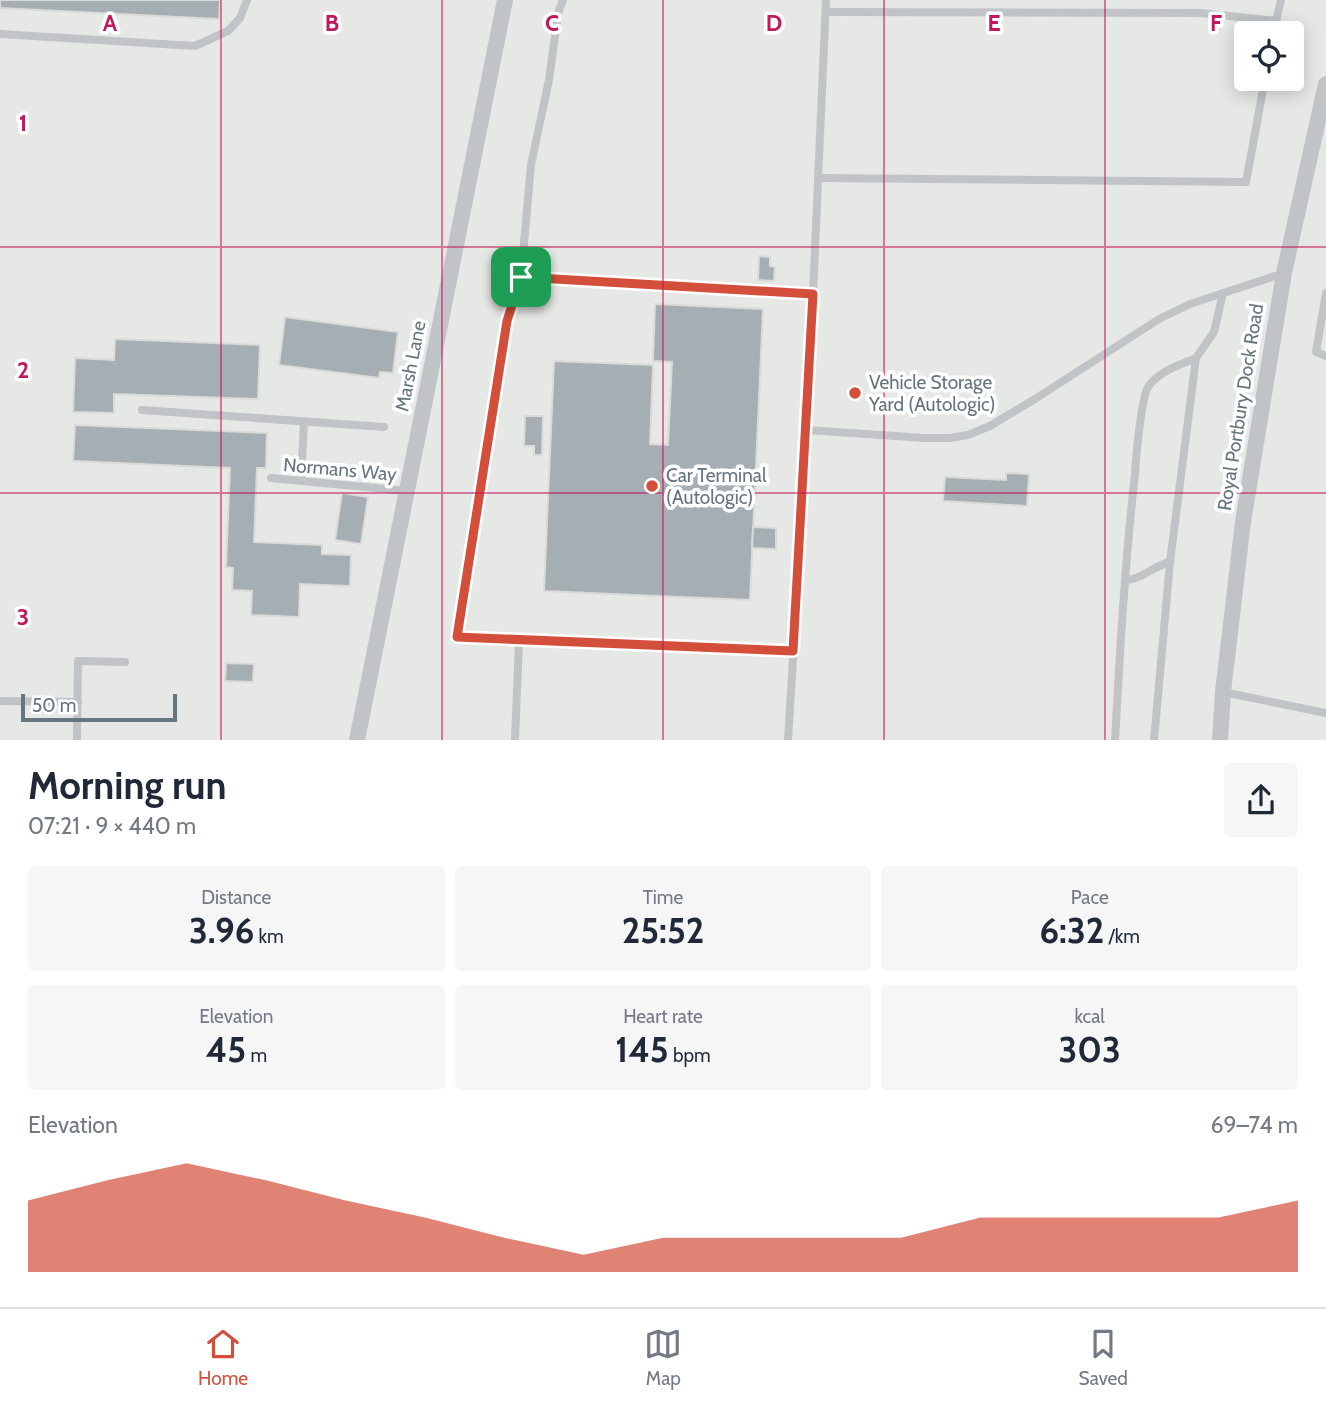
<!DOCTYPE html>
<meta charset="utf-8">
<style>
body{margin:0;font-family:Cabin,sans-serif;background:#f6f6f7;color:#1f2937;height:100vh;display:flex;flex-direction:column;font-size:26px;white-space:nowrap}
*{box-sizing:border-box;margin:0}
p{font-size:23px;color:#747a83}
.icon{flex:none;width:38px;height:38px;fill:none;stroke:currentColor;stroke-width:2;stroke-linecap:round;stroke-linejoin:round}
.map{position:relative;height:740px;overflow:hidden}
.panel{display:flex;flex-direction:column;background:#fff;flex:1}
.panel>*{flex:none}
.buttons{position:absolute;left:1234px;top:21px;display:grid;gap:14px}
.buttons a{display:grid;place-items:center;width:70px;height:70px;border-radius:7px;background:#fff;box-shadow:0 4px 18px #0003;font-size:35px}
.scale{position:absolute;left:21px;bottom:18px;width:156px;box-sizing:border-box;padding-left:7px;border:4px solid #66767e;border-top:0;font-size:19px;line-height:24px;white-space:nowrap;color:#66767e;-webkit-text-stroke:5px #fff;paint-order:stroke}
.pin{position:absolute;display:grid;place-items:center;width:60px;height:60px;color:#fff;margin:-30px;border-radius:14px;box-shadow:0 4px 10px #0006}
.round{display:grid;place-items:center;flex:none;width:74px;height:74px;border-radius:7px;background:#f6f6f7}
.head{display:flex;align-items:center;justify-content:space-between;height:119px;padding:0 28px}
h1{font-size:38px;font-weight:800;line-height:52px}
.metrics{display:grid;grid-template-columns:repeat(3,1fr);gap:10px;height:119px;padding:7px 28px}
.metrics div{display:grid;align-content:center;border-radius:7px;background:#f6f6f7;text-align:center}
.metrics b{font-size:35px;font-weight:800}
.metrics small{font-size:19px;font-weight:400}
.metrics p{font-size:19px}
.chart{height:196px;padding:14px 28px}
.chart p{display:flex;justify-content:space-between}
.chart svg{width:100%;height:126px;margin-top:7px;fill:#d34f3c;opacity:.7}
.tab-bar{display:flex;justify-content:space-around;align-items:center;height:98px;border-top:2px solid #e0e1e3;background:#fff;font-size:19px;color:#747a83}
.tab-bar a{display:grid;justify-items:center;gap:4px}
.tab-bar .on{color:#d34f3c}
.map>svg:first-child{display:block}
</style>
<div class="map">
<svg width="1326" height="740" viewBox="0 0 1326 740">
<rect width="100%" height="100%" fill="#f8f8f6"/>
<path fill="#e6e8e6" fill-rule="evenodd" d="M0 0H1326V740H0ZM1246 33H1292V79H1246Z"/>
<g fill="#a5aeb2" stroke="#dadad8" stroke-width="2">
<path d="M0 0H220L219 19 0 8Z"/>
<path d="M759 256 770 257V266L775 267 774 281 758 280Z"/>
<path d="M655 304 763 309 750 600 544 591 554 361 653 365 650 444 668 445 672 362 653 361Z"/>
<path d="M285 317 398 332 393 373 380 372 379 378 279 365Z"/>
<path d="M115 339 260 345 258 399 114 394V413L73 412 75 358 114 360Z"/>
<path d="M525 416H543L542 455H534V446H524Z"/>
<path d="M75 425 267 433 266 468H257L254 542 322 545V554L351 555 350 586 300 584 299 617 251 615 252 591 232 590 233 568 226 567 230 468 73 461Z"/>
<path d="M1006 473 1029 474 1027 506 943 501 945 477 1006 480Z"/>
<path d="M342 493 368 497 361 544 335 540Z"/>
<path d="M753 527 776 528V549L752 548Z"/>
<path d="M226 663 254 664 253 682 225 681Z"/>
</g>
<g fill="none" stroke-linecap="round" stroke-linejoin="round">
<g stroke="#c0c4c7" stroke-width="8">
<path d="M563 0 558 13 549 80 531 165 521 277 813 294"/>
<path d="M826 12 1201 13 1276 21 1281 0"/>
<path d="M1274 33 1276 21"/>
<path d="M0 34 195 46 228 31 240 18 247 0"/>
<path d="M818 178 1246 182 1265 79"/>
<path d="M521 277 507 321 457 637 793 651"/>
<path d="M1326 293 1316 352 1326 356"/>
<path d="M142 410 384 427"/>
<path d="M807 430 924 438H950L968 435 990 426 1035 399 1159 319 1190 304 1284 273"/>
<path d="M271 478 407 491"/>
<path d="M301 480 304 422"/>
<path d="M1125 580C1142 580 1154 565 1170 562"/>
<path d="M1223 692 1326 713"/>
<path d="M0 701 78 702"/>
<path d="M77 740 78 661 125 662"/>
<path d="M515 740 519 641"/>
<path d="M788 740 807 430 826 0"/>
<path d="M1115 740C1120 651 1125 562 1135 474 1136 456 1141 403 1147 389 1156 372 1180 365 1196 358"/>
<path d="M1154 740 1170 562 1196 358 1214 332 1223 293"/>
</g>
<g stroke="#c0c4c7" stroke-width="16">
<path d="M357 740 505 0"/>
<path d="M1220 740 1223 692 1243 522 1284 273 1326 84"/>
</g>
</g>
<g fill="none" stroke-linecap="round" stroke-linejoin="round">
<defs>
<path id="route" d="M521 277 813 294 793 651 457 637 507 321Z"/>
</defs>
<use href="#route" stroke="#fff" stroke-width="14"/>
<use href="#route" stroke="#d34f3c" stroke-width="9"/>
</g>
<path fill="none" stroke="#c2185b" stroke-width="2" stroke-opacity="0.55" d="M221 0V740M442 0V740M663 0V740M884 0V740M1105 0V740M0 247H1326M0 493H1326"/>
<g fill="#d34f3c" stroke="#fff" stroke-width="2.5">
<circle cx="855" cy="393" r="7"/>
<circle cx="652" cy="486" r="7"/>
</g>
<g text-anchor="middle" stroke-width="7" stroke-linejoin="round" paint-order="stroke">
<g font-size="19" fill="#66767e" stroke="#fff">
<text transform="translate(410 366) rotate(-79)" y="7">Marsh Lane</text>
<text transform="translate(1240 407) rotate(-81)" y="7">Royal Portbury Dock Road</text>
<text transform="translate(340 469) rotate(5)" y="7">Normans Way</text>
</g>
<g font-size="19" fill="#66767e" stroke="#fff" text-anchor="start">
<text x="869" y="389">Vehicle Storage<tspan x="869" dy="22">Yard (Autologic)</tspan></text>
<text x="666" y="482">Car Terminal<tspan x="666" dy="22">(Autologic)</tspan></text>
</g>
</g>
<g font-size="23" text-anchor="middle" font-weight="bold" fill="#c2185b" stroke="#fff" stroke-width="7" stroke-linejoin="round" paint-order="stroke">
<text x="110" y="31">A</text>
<text x="332" y="31">B</text>
<text x="552" y="31">C</text>
<text x="774" y="31">D</text>
<text x="994" y="31">E</text>
<text x="1216" y="31">F</text>
<text x="23" y="131">1</text>
<text x="23" y="378">2</text>
<text x="23" y="625">3</text>
</g>
</svg>
<div class="buttons">
<a><svg class="icon" aria-label="locate" viewBox="0 0 24 24"><circle cx="12" cy="12" r="6"/><path d="M12 2v4M12 18v4M2 12h4M18 12h4"/></svg></a>
</div>
<div class="scale">50 m</div>
<div class="pin" style="left:521px;top:277px;background:#1e9e55"><svg class="icon" aria-label="arrive" viewBox="0 0 24 24"><path d="M6 21V4h12l-3 4 3 4H6"/></svg></div>
</div>
<section class="panel">
<div class="head"><div><h1>Morning run</h1><p>07:21 · 9 × 440 m</p></div><a class="round"><svg class="icon" aria-label="share" viewBox="0 0 24 24"><path d="M12 15V3M7 8l5-5 5 5M5 13v7h14v-7"/></svg></a></div>
<div class="metrics">
<div><p>Distance</p><b>3.96<small> km</small></b></div>
<div><p>Time</p><b>25:52</b></div>
<div><p>Pace</p><b>6:32<small> /km</small></b></div>
</div>
<div class="metrics">
<div><p>Elevation</p><b>45<small> m</small></b></div>
<div><p>Heart rate</p><b>145<small> bpm</small></b></div>
<div><p>kcal</p><b>303</b></div>
</div>
<div class="chart"><p><span>Elevation</span>69–74 m</p>
<svg viewBox="0 0 160 44" preserveAspectRatio="none"><path d="M0 44V19L10 12L20 6L30 12L40 19L50 25L60 32L70 38L80 32L90 32L100 32L110 32L120 25L130 25L140 25L150 25L160 19V44z"/></svg>
</div>
</section>
<nav class="tab-bar">
<a class="on"><svg class="icon" aria-label="home" viewBox="0 0 24 24"><path d="M3 11l9-7 9 7M6 9v11h12V9"/></svg>Home</a>
<a><svg class="icon" aria-label="map" viewBox="0 0 24 24"><path d="M3 6l6-2 6 2 6-2v14l-6 2-6-2-6 2zM9 4v14M15 6v14"/></svg>Map</a>
<a><svg class="icon" aria-label="saved" viewBox="0 0 24 24"><path d="M7 4h10v16l-5-4-5 4z"/></svg>Saved</a>
</nav>
